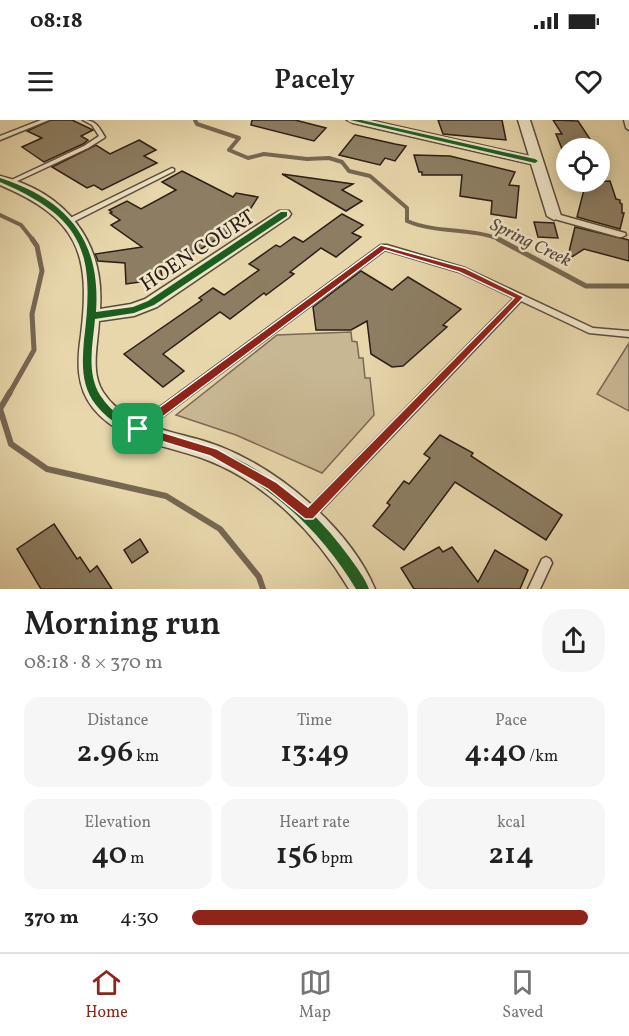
<!DOCTYPE html>
<meta charset="utf-8">
<style>
body{margin:0;font-family:Vollkorn,serif;background:#f6f6f6;color:#222;height:100vh;display:flex;flex-direction:column;font-size:22px;white-space:nowrap}
*{box-sizing:border-box;margin:0}
p{font-size:20px;color:#767676}
.icon{flex:none;width:33px;height:33px;fill:none;stroke:currentColor;stroke-width:2;stroke-linecap:round;stroke-linejoin:round}
.map{position:relative;height:469px;overflow:hidden}
.drawer{display:flex;flex-direction:column;background:#fff;flex:1}
.drawer>*{flex:none}
.controls{position:absolute;left:556px;top:18px;display:grid;gap:12px}
.controls a{display:grid;place-items:center;width:54px;height:54px;border-radius:50%;background:#fff;box-shadow:0 3px 15px #0003;font-size:30px}
.pin{position:absolute;display:grid;place-items:center;width:51px;height:51px;color:#fff;margin:-26px;border-radius:12px;box-shadow:0 3px 9px #0006}
.round{display:grid;place-items:center;flex:none;width:63px;height:63px;border-radius:24px;background:#f6f6f6}
.head{display:flex;align-items:center;justify-content:space-between;height:102px;padding:0 24px}
h1{font-size:33px;font-weight:600;line-height:45px}
.metrics{display:grid;grid-template-columns:repeat(3,1fr);gap:9px;height:102px;padding:6px 24px}
.metrics div{display:grid;align-content:center;border-radius:15px;background:#f6f6f6;text-align:center}
.metrics b{font-size:30px;font-weight:600}
.metrics small{font-size:16px;font-weight:400}
.metrics p{font-size:16px}
ul{padding:0 24px;list-style:none;font-size:20px}
li{display:grid;grid-template-columns:96px 72px 1fr;align-items:center;height:45px}
li i{height:15px;border-radius:8px;background:#8f2418}
.status{display:flex;justify-content:space-between;align-items:center;height:42px;padding:0 30px;background:#fff;direction:ltr}
.status svg{height:16px;fill:currentColor}
header{display:flex;justify-content:space-between;align-items:center;height:78px;padding:0 24px;background:#fff;font-size:27px;font-weight:600}
.tabs{display:flex;justify-content:space-around;align-items:center;height:84px;border-top:2px solid #e0e0e0;background:#fff;font-size:16px;color:#767676}
.tabs a{display:grid;justify-items:center;gap:3px}
.tabs .on{color:#8f2418}
.map>svg:first-child{display:block}
</style>
<div class="status"><b>08:18</b><svg viewBox="0 0 49 12"><path d="M0 12V9h3v3zM5 12V6h3v6zM10 12V3h3v9zM15 12V0h3v12zM26 1h20v11H26zM47 4h2v5h-2z"/></svg></div>
<header><svg class="icon" aria-label="menu" viewBox="0 0 24 24"><path d="M4 6h16M4 12h16M4 18h16"/></svg>Pacely<svg class="icon" aria-label="heart" viewBox="0 0 24 24"><path d="M12 20l-8-8c-3-5 5-10 8-4 3-6 11-1 8 4z"/></svg></header>
<div class="map">
<svg width="629" height="469" viewBox="0 0 629 469">
<rect width="100%" height="100%" fill="#e7d7ab"/>
<filter id="stains"><feTurbulence type="fractalNoise" baseFrequency=".00333" numOctaves="4"/><feColorMatrix values="0 0 0 0 .2 0 0 0 0 .09 0 0 0 0 .02 0 0 0 .5 -.17"/></filter>
<radialGradient id="worn" r=".72"><stop offset=".6" stop-color="#630" stop-opacity="0"/><stop offset="1" stop-color="#630" stop-opacity=".3"/></radialGradient>
<g fill="#c7b792" stroke="#796a54" stroke-width="1.5">
<path d="M351 212 352 221 357 222 359 238H363L365 258H370L374 295 322 353 236 315 176 295 277 215Z"/>
<path d="M629 223V291L597 274Z"/>
</g>
<g fill="none" stroke-linecap="round" stroke-linejoin="round">
<g stroke="#756751" stroke-width="4">
<path d="M195 0 197 4 239 18 229 30 248 38 264 34 307 39 329 38 342 42 349 51 370 56 407 88V101C438 114 471 107 501 120"/>
<path d="M0 95 21 105 33 120"/>
</g>
<g stroke="#756751" stroke-width="5">
<path d="M498 119 586 166H629"/>
<path d="M9 274 34 230 32 194 42 151 37 126 32 119"/>
</g>
<path stroke="#756751" stroke-width="6" d="M10 272 0 289 11 324 47 349 166 376 220 409 259 457 263 469"/>
</g>
<g fill="#8d7e63" stroke="#2b1d16" stroke-width="1.5">
<path d="M51 0H72L93 10 81 16 88 20 83 24 44 42 22 27 42 18 27 11Z"/>
<path d="M252 0H295L326 8 314 21 251 5Z"/>
<path d="M438 0H502L506 20 443 14Z"/>
<path d="M553 0 578 1 596 28 562 29 556 14H562Z"/>
<path d="M355 15 395 24 406 26 395 41 385 38 380 45 339 35Z"/>
<path d="M139 20 156 30 144 36 157 43 102 70 94 65 87 68 52 47 96 25 110 34Z"/>
<path d="M414 35 450 36 515 52 509 65 519 66 516 98 491 94 492 81 460 76 462 55H422V52H419Z"/>
<path d="M182 51 233 77 236 73 258 77 240 105 193 134 186 129 160 146 162 156 154 157V160L126 164 125 143 98 141 95 134 142 127 111 105 120 100 110 93 112 92 109 90 127 81 141 89 176 70 162 62Z"/>
<path d="M282 54 353 64 342 70 362 81 346 91Z"/>
<path d="M610 61 616 79 620 80V83L622 84V93H624L620 109 577 97 586 62Z"/>
<path d="M342 94 363 105 352 113 361 117 336 137 321 128 290 152 294 154 266 175 264 173 230 199 220 192 163 234 184 251 163 267 124 234 202 180 199 178 213 168 224 175 259 150 249 144 276 125 280 127 294 117 303 122Z"/>
<path d="M534 102 554 103 558 118 538 117Z"/>
<path d="M575 107 629 120V141L584 129 567 140Z"/>
<path d="M361 151 392 170 408 157 461 189 443 205 447 207 403 246 392 247 371 234 367 201 351 210H316L313 187Z"/>
<path d="M440 315 473 333 471 336 562 395 546 420 455 362 404 430 373 406 390 385 387 383 404 361 409 364 430 338 424 334Z"/>
<path d="M54 404 77 439 80 437 90 452 97 446 112 469H41L17 429Z"/>
<path d="M140 419 148 432 132 443 124 430Z"/>
<path d="M439 427 443 432 452 427 478 462 495 430 528 450 520 469H414L401 448Z"/>
</g>
<g fill="none" stroke-linecap="round" stroke-linejoin="round">
<defs>
<g id="lane">
<path d="M41 0H49L0 20V16Z"/>
<path d="M83 0C96 0 99 7 105 17L104 18 88 28 11 64H7V62L84 26 99 16 92 5Z"/>
<path d="M624 0H629V10L626 8Z"/>
<path d="M172 48 174 49V51L73 102H67L66 100Z"/>
<path d="M551 94H557L625 113 626 115 622 117H619L551 98Z"/>
<path d="M381 125H387L465 148 593 208 629 211V217L589 213 521 181 313 399 309 400 305 399 303 395 305 391 514 178 459 152 385 130 142 312 138 313 134 312 133 309 134 306Z"/>
<path d="M546 437 550 439 552 443 540 469H528L542 439Z"/>
</g>
<g id="street">
<path d="M347 0H369L529 36 518 0H530L561 96 554 100 547 96 531 44 353 3Z"/>
<path d="M0 56C65 72 105 121 100 189L131 184 145 179 279 91H289L291 94 289 97 157 187 134 196 99 201C98 224 90 252 103 272 128 311 183 311 221 327 280 350 350 409 375 469H349C317 415 267 363 207 340 169 325 121 323 93 288 76 267 77 241 81 215 91 133 78 98 0 65Z"/>
</g>
</defs>
<use href="#lane" stroke="#5a4c3b" stroke-width="3"/>
<use href="#street" stroke="#5a4c3b" stroke-width="3"/>
<use href="#lane" fill="#efe5c8" fill-rule="evenodd"/>
<use href="#street" fill="#efe5c8" fill-rule="evenodd"/>
<defs>
<g id="cycleway">
<path d="M350 0H361L535 39 538 41 535 43Z"/>
<path d="M0 58C68 80 101 120 96 192L133 187 148 181 281 92H287V96L154 185 134 193 95 199C93 223 86 252 100 275 124 314 178 314 217 330 270 351 317 392 350 438 357 448 365 458 369 469H356C327 421 290 383 242 354 232 347 221 341 210 336 172 321 124 320 96 285 81 266 82 243 84 220 95 132 84 98 0 62Z"/>
</g>
</defs>
<use href="#cycleway" stroke="#efe5c8" stroke-width="4"/>
<use href="#cycleway" fill="#1b5e20" fill-rule="evenodd"/>
</g>
<path fill="#8f2418" stroke="#fff" stroke-width="1.5" fill-rule="evenodd" d="M381 125 465 148 524 177 313 399H305L268 369 210 336 134 313V306ZM385 130 459 152 514 178 308 387 276 362 217 329 148 308Z"/>
<g text-anchor="middle" stroke-width="5" stroke-linejoin="round" paint-order="stroke">
<g font-size="18" font-style="italic" fill="#564838" stroke="#efe5c8">
<text transform="translate(531 122) rotate(26)" y="6">Spring Creek</text>
</g>
<g font-size="21" fill="#2b1d16" stroke="#efe5c8">
<text transform="translate(197 130) rotate(-33)" y="7">HOEN COURT</text>
</g>
</g>
<rect width="100%" height="100%" filter="url(#stains)"/>
<rect width="100%" height="100%" fill="url(#worn)"/>
</svg>
<div class="controls">
<a><svg class="icon" aria-label="locate" viewBox="0 0 24 24"><circle cx="12" cy="12" r="6"/><path d="M12 2v4M12 18v4M2 12h4M18 12h4"/></svg></a>
</div>
<div class="pin" style="left:138px;top:309px;background:#1e9e55"><svg class="icon" aria-label="arrive" viewBox="0 0 24 24"><path d="M6 21V4h12l-3 4 3 4H6"/></svg></div>
</div>
<section class="drawer">
<div class="head"><div><h1>Morning run</h1><p>08:18 · 8 × 370 m</p></div><a class="round"><svg class="icon" aria-label="share" viewBox="0 0 24 24"><path d="M12 15V3M7 8l5-5 5 5M5 13v7h14v-7"/></svg></a></div>
<div class="metrics">
<div><p>Distance</p><b>2.96<small> km</small></b></div>
<div><p>Time</p><b>13:49</b></div>
<div><p>Pace</p><b>4:40<small> /km</small></b></div>
</div>
<div class="metrics">
<div><p>Elevation</p><b>40<small> m</small></b></div>
<div><p>Heart rate</p><b>156<small> bpm</small></b></div>
<div><p>kcal</p><b>214</b></div>
</div>
<ul>
<li><b>370 m</b>4:30<i style="width:96%"></i></li>
</ul>
</section>
<nav class="tabs">
<a class="on"><svg class="icon" aria-label="home" viewBox="0 0 24 24"><path d="M3 11l9-7 9 7M6 9v11h12V9"/></svg>Home</a>
<a><svg class="icon" aria-label="map" viewBox="0 0 24 24"><path d="M3 6l6-2 6 2 6-2v14l-6 2-6-2-6 2zM9 4v14M15 6v14"/></svg>Map</a>
<a><svg class="icon" aria-label="saved" viewBox="0 0 24 24"><path d="M7 4h10v16l-5-4-5 4z"/></svg>Saved</a>
</nav>
